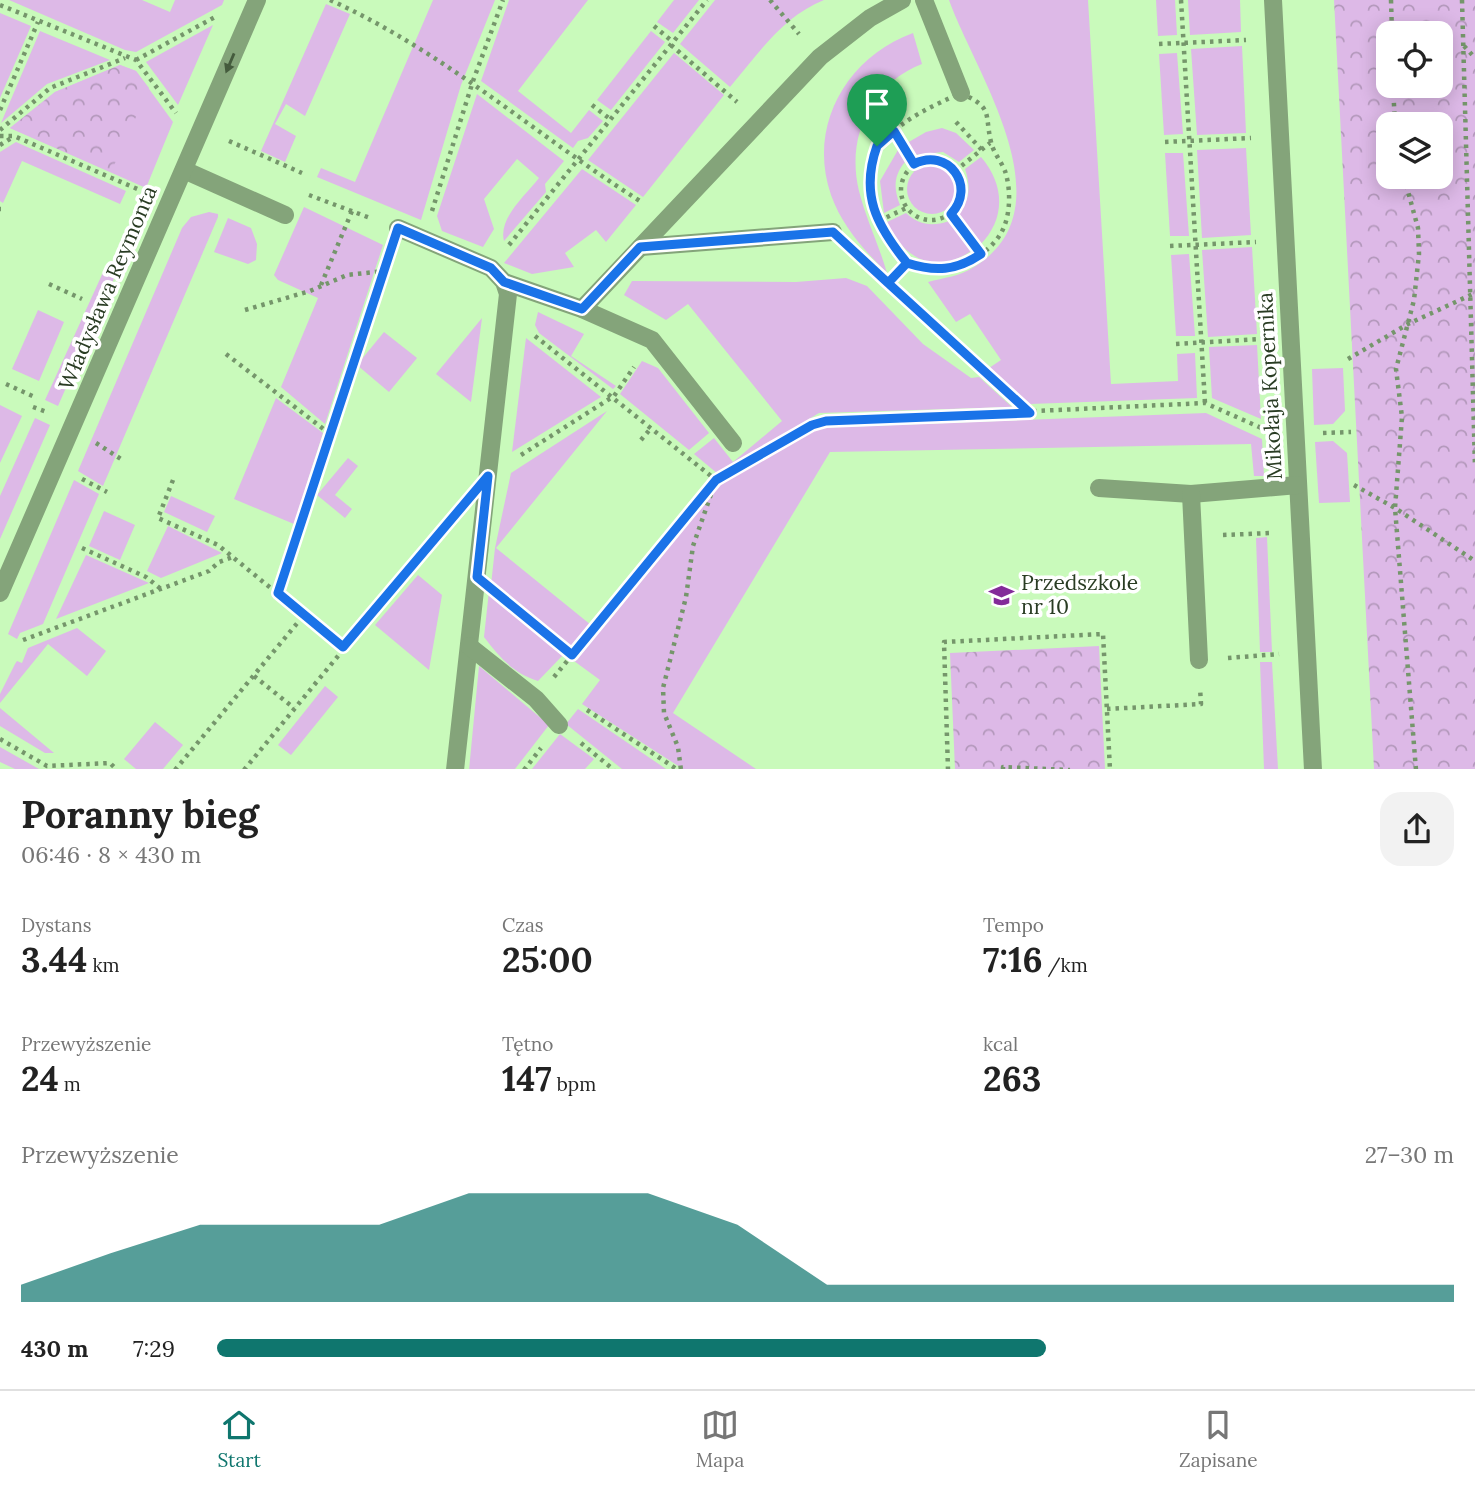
<!DOCTYPE html>
<html lang="pl">
<meta charset="utf-8">
<style>
body{margin:0;font-family:Lora,serif;background:#f2f2f2;color:#222;height:100vh;display:flex;flex-direction:column;font-size:26px;white-space:nowrap}
*{box-sizing:border-box;margin:0}
p{font-size:23px;color:#767676}
.icon{flex:none;width:38px;height:38px;fill:none;stroke:currentColor;stroke-width:2;stroke-linecap:round;stroke-linejoin:round}
.map{position:relative;height:769px;overflow:hidden}
.side{display:flex;flex-direction:column;background:#fff;flex:1}
.side>*{flex:none}
.buttons{position:absolute;left:1376px;top:21px;display:grid;gap:14px}
.buttons a{display:grid;place-items:center;width:77px;height:77px;border-radius:14px;background:#fff;box-shadow:0 4px 18px #0003;font-size:35px}
.pin{position:absolute;display:grid;place-items:center;width:60px;height:60px;color:#fff;margin:-72px -30px;border-radius:50% 50% 50% 0;rotate:-45deg;box-shadow:0 0 7px #0007}
.pin .icon{rotate:45deg}
.round{display:grid;place-items:center;flex:none;width:74px;height:74px;border-radius:21px;background:#f2f2f2}
.head{display:flex;align-items:center;justify-content:space-between;height:119px;padding:0 21px}
h1{font-size:38px;font-weight:700;line-height:52px}
.metrics{display:grid;grid-template-columns:repeat(3,1fr);gap:10px;height:119px;padding:7px 21px}
.metrics div{display:grid;align-content:center}
.metrics b{font-size:35px;font-weight:700}
.metrics small{font-size:19px;font-weight:400}
.metrics p{font-size:19px}
.chart{height:196px;padding:14px 21px}
.chart p{display:flex;justify-content:space-between}
.chart svg{width:100%;height:126px;margin-top:7px;fill:#0f766e;opacity:.7}
ul{padding:0 21px;list-style:none;font-size:23px}
li{display:grid;grid-template-columns:112px 84px 1fr;align-items:center;height:52px}
li i{height:18px;border-radius:9px;background:#0f766e}
.tabs{display:flex;justify-content:space-around;align-items:center;height:98px;border-top:2px solid #e0e0e0;background:#fff;font-size:19px;color:#767676}
.tabs a{display:grid;justify-items:center;gap:4px}
.tabs .active{color:#0f766e}
.map>svg:first-child{display:block}
</style>
<div class="map">
<svg width="1475" height="770" viewBox="0 0 1475 770">
<defs>
<pattern id="forest-crowns" width="20" height="18" patternUnits="userSpaceOnUse" patternTransform="scale(1.75)"><rect width="20" height="18" fill="#ddb9e7"/><path d="M2 6a3 3 0 1 1 6 0M12 15a3 3 0 1 1 6 0" fill="none" stroke="#b398bb"/></pattern>
</defs>
<rect width="100%" height="100%" fill="#c9fabb"/>
<g fill="#ddb9e7">
<path d="M9 0H142L170 12 175 0H224L222 5 136 52 125 50Z"/>
<path d="M433 0H495L461 85 421 220 317 177 321 168 355 182Z"/>
<path d="M509 0H588L518 91 571 133 589 110 603 121 588 138 578 141 573 148 481 81Z"/>
<path d="M674 0H699L673 33 657 22Z"/>
<path d="M715 0H824C782 17 759 53 730 87L680 44Z"/>
<path d="M949 0H1088L1111 384 1178 381 1177 354 1195 353 1197 398 1030 404 989 368 1001 360 970 314 956 322 928 282C943 278 961 276 974 267 1071 208 975 73 949 0Z"/>
<path d="M1156 0H1175L1177 35 1158 36Z"/>
<path d="M1188 0H1240L1241 32 1190 35Z"/>
<path d="M326 4 350 14 305 116 286 104 275 124 296 136 285 162 261 151Z"/>
<path d="M0 13 31 26 0 98Z"/>
<path d="M213 25 178 105 146 62Z"/>
<path d="M40 31 110 60 47 84 1 123Z"/>
<path d="M651 31 665 42 611 110 597 100Z"/>
<path d="M913 33 922 64C870 84 846 138 859 191 866 219 879 245 887 273 864 250 842 226 831 195 807 126 847 57 913 33Z"/>
<path d="M1242 46 1246 133 1197 135 1191 49Z"/>
<path d="M674 53 724 95 643 197 588 160Z"/>
<path d="M1177 53 1183 134 1164 135 1159 54Z"/>
<path d="M120 65 136 71 173 122 146 188 10 128 55 92Z"/>
<path d="M477 94 564 161 545 184 546 192 504 241C498 218 526 195 539 178L517 159 484 199 494 229 483 247 442 231 437 216Z"/>
<path d="M942 128 956 133 974 150 959 162 943 152 914 155 907 143 926 132Z"/>
<path d="M16 142 126 191 120 204 22 161 3 203 0 201V152Z"/>
<path d="M1246 148 1251 235 1202 238 1197 150Z"/>
<path d="M898 150 905 162C893 176 894 189 900 205L884 213 880 181Z"/>
<path d="M1165 153H1183L1189 236H1170Z"/>
<path d="M981 157C1005 185 1006 219 980 245L958 215C970 200 971 187 965 169Z"/>
<circle cx="932" cy="189" r="25"/>
<path d="M582 169 636 205 606 242 596 230 565 253 574 267 532 274 504 263Z"/>
<path d="M304 207 383 245 325 424 281 387 318 298 278 280 274 275Z"/>
<path d="M209 212 218 214V217L103 486 78 471 182 228 191 217Z"/>
<path d="M906 213C919 225 932 227 949 221L971 251C935 276 903 258 887 222Z"/>
<path d="M228 218 251 228 257 244 256 260 248 264 214 252Z"/>
<path d="M1252 247 1257 334 1208 337 1202 250Z"/>
<path d="M1189 254 1195 336H1176L1171 255Z"/>
<path d="M105 268 116 274 58 406 45 400Z"/>
<path d="M846 278 867 286 923 344 971 378 979 377 1012 407 819 413 718 474 694 454 714 438 733 462 782 421 688 304 666 320 624 295 632 281 796 282Z"/>
<path d="M38 310 64 322 39 381 12 369Z"/>
<path d="M538 312 584 334 571 356 616 386 613 389 539 333 535 325Z"/>
<path d="M482 318 471 402 436 374Z"/>
<path d="M384 332 417 358 389 392 357 365Z"/>
<path d="M526 338 601 397 512 452Z"/>
<path d="M1257 345 1261 419 1212 398 1209 347Z"/>
<path d="M642 361 658 368 709 433 689 450 620 394Z"/>
<path d="M1343 368 1345 411 1333 424 1314 425 1312 369Z"/>
<path d="M276 398 323 433 294 524 234 499Z"/>
<path d="M0 405 22 416 0 463Z"/>
<path d="M607 411 496 548 591 625 571 649 491 585 495 548 511 473Z"/>
<path d="M1206 413 1262 439 1264 476H1254L1251 444 830 452 673 713 756 769H683L582 704 600 680 574 661 717 484 815 428Z"/>
<path d="M35 418 50 425 0 539V496Z"/>
<path d="M1333 441 1347 453 1350 502 1319 503 1315 442Z"/>
<path d="M348 458 358 466 335 495 352 509 345 518 317 495Z"/>
<path d="M74 480 99 494 43 624 20 633 17 639 8 634Z"/>
<path d="M171 496 215 516 207 532 164 512Z"/>
<path d="M104 511 135 525 120 560 89 546Z"/>
<path d="M168 526 222 553 161 578 147 571Z"/>
<path d="M1267 537 1272 652H1260L1256 538Z"/>
<path d="M86 555 149 583 56 619Z"/>
<path d="M418 575 442 595 429 670 375 625Z"/>
<path d="M489 591 565 653 538 681C513 673 499 657 484 637Z"/>
<path d="M77 628 106 651 87 676 48 644 0 703V694L15 664 17 661 22 663 28 648Z"/>
<path d="M1260 662H1272L1278 769H1264Z"/>
<path d="M479 666 549 725 515 769 469 770Z"/>
<path d="M325 686 338 697 291 755 278 745Z"/>
<path d="M0 708 54 753H45L0 726Z"/>
<path d="M578 709 666 769H622L566 724Z"/>
<path d="M155 722 183 745 163 769H136L124 759Z"/>
<path d="M560 734 594 759 585 769H532Z"/>
<path d="M0 747 39 769H15L0 762Z"/>
</g>
<g fill="url(#forest-crowns)" fill-rule="evenodd">
<path d="M1334 0H1475V769H1374ZM1440 33V86H1388V33ZM1440 124V177H1388V124Z"/>
<path d="M120 65 136 71 149 88 111 172 10 128 55 92Z"/>
<path d="M1099 646 1105 769H955L950 653Z"/>
</g>
<g fill="none" stroke-linecap="round" stroke-linejoin="round">
<g stroke="#75966b" stroke-width="4.5" stroke-dasharray="3.5 5" stroke-linecap="butt">
<path d="M330 0C445 52 538 137 643 203"/>
<path d="M770 0 799 34"/>
<path d="M1181 0 1205 403"/>
<path d="M1391 0 1392 33"/>
<path d="M1462 0 1475 466"/>
<path d="M0 5 136 60 176 113"/>
<path d="M654 26 673 42"/>
<path d="M1159 44 1246 40"/>
<path d="M671 45 737 102"/>
<path d="M1464 46 1475 58"/>
<path d="M136 60 215 17"/>
<path d="M1393 86 1395 124"/>
<path d="M961 93C994 109 984 112 991 142 993 152 1001 161 1005 171 1011 189 1011 216 1001 233 984 262 938 281 908 263 893 254 882 230 876 214 851 144 905 118 961 93Z"/>
<path d="M592 105 610 119"/>
<path d="M0 110 38 22"/>
<path d="M956 122 982 150"/>
<path d="M0 130 50 88 125 58"/>
<path d="M894 131 914 164"/>
<path d="M0 136H14L142 191"/>
<path d="M229 141 302 173"/>
<path d="M1165 142 1251 138"/>
<path d="M0 145 13 137"/>
<circle cx="931" cy="190" r="30"/>
<path d="M955 171 990 143"/>
<path d="M1404 177 1418 228 1419 254 1414 300 1396 369 1402 417 1395 508 1416 770"/>
<path d="M309 195 370 218"/>
<path d="M0 209H1"/>
<path d="M432 211 473 81 503 0"/>
<path d="M951 214 981 254"/>
<path d="M879 221 906 208"/>
<path d="M509 245 707 0"/>
<path d="M1170 246 1256 242"/>
<path d="M854 251 1030 413"/>
<path d="M888 283 907 263"/>
<path d="M49 284 82 299"/>
<path d="M321 285 352 211"/>
<path d="M245 310 310 291 347 275 384 271"/>
<path d="M535 336 716 480 693 546 686 597 663 688 664 713 678 747 681 770"/>
<path d="M1176 344 1262 339"/>
<path d="M226 354 330 434"/>
<path d="M1348 359 1408 324 1475 293"/>
<path d="M6 384 37 398"/>
<path d="M33 407 47 412"/>
<path d="M1323 433 1351 432"/>
<path d="M641 440 652 427"/>
<path d="M96 443 121 459"/>
<path d="M761 454 812 425 826 421 1205 403 1266 430"/>
<path d="M521 455 614 396 634 367"/>
<path d="M82 479 107 492"/>
<path d="M173 480 158 518 218 545 343 647"/>
<path d="M1354 485 1395 508 1475 561"/>
<path d="M1223 535 1271 533"/>
<path d="M82 548 146 577 161 589"/>
<path d="M278 593 388 258"/>
<path d="M505 600 572 655"/>
<path d="M23 640 209 571 219 562 233 557"/>
<path d="M1228 658 1279 654"/>
<path d="M254 676 294 708"/>
<path d="M554 677 716 480 730 472"/>
<path d="M1107 709 1201 704 1200 688"/>
<path d="M587 710 678 770"/>
<path d="M0 739 47 766 110 763 117 770"/>
<path d="M581 743 614 770"/>
<path d="M175 770 304 615"/>
<path d="M244 770 451 519"/>
<path d="M524 770 541 748"/>
<path d="M948 770 944 642 1103 634 1110 770"/>
<path d="M1003 770V767L1070 770"/>
</g>
<g stroke="#84a47a" stroke-width="18">
<path d="M924 0 961 93"/>
<path d="M1273 0 1313 770"/>
<path d="M184 170 285 215"/>
<path d="M398 228 491 268 504 282 508 294 455 770"/>
<path d="M641 247 833 232"/>
<path d="M504 282 582 309 652 340 733 443"/>
<path d="M582 309 820 57 870 18 902 0"/>
<path d="M1099 488 1191 494 1298 485"/>
<path d="M1191 494 1199 660"/>
<path d="M0 593 257 0"/>
<path d="M469 646 536 699 559 725"/>
</g>
</g>
<defs><path id="oneway-solid" d="M-6-.8H1V-3.2L6.5 0L1 3.2V.8H-6Z" transform="scale(1.75)"/></defs>
<use fill="#445b3d" href="#oneway-solid" transform="translate(230 63) rotate(113)"/>
<g fill="none" stroke-linecap="round" stroke-linejoin="round">
<defs>
<path id="route" d="M877 146C860 194 876 225 907 263L888 283 833 232 640 247 582 309 504 282 491 268 398 228 278 593 343 647 488 476 477 577 572 655 716 480 812 425 826 421 1030 413 888 283 907 263C935 272 956 271 981 254L951 214C977 186 948 147 914 164L894 131 877 146"/>
</defs>
<use href="#route" stroke="#fff" stroke-width="14"/>
<use href="#route" stroke="#1a73e8" stroke-width="9"/>
</g>
<defs>
<symbol id="school-bare" viewBox="-9 -9 18 18"><path d="M0-5L7-2L0 1L-7-2ZM-4 1L0 2.5L4 1V4Q0 6-4 4Z" fill="#832b99" stroke="#fff" stroke-width="2.5" paint-order="stroke"/></symbol>
</defs>
<g fill-rule="evenodd">
<use href="#school-bare" x="984" y="578" width="35" height="35"/>
</g>
<g text-anchor="middle" stroke-width="7" stroke-linejoin="round" paint-order="stroke">
<g font-size="21" fill="#293c23" stroke="#fff">
<text transform="translate(108 288) rotate(-67)" y="7">Władysława Reymonta</text>
<text transform="translate(1270 386) rotate(-93)" y="7">Mikołaja Kopernika</text>
</g>
<g font-size="21" fill="#293c23" stroke="#fff" text-anchor="start">
<text x="1021" y="590">Przedszkole<tspan x="1021" dy="24">nr 10</tspan></text>
</g>
</g>
</svg>
<div class="buttons">
<a><svg class="icon" aria-label="locate" viewBox="0 0 24 24"><circle cx="12" cy="12" r="6"/><path d="M12 2v4M12 18v4M2 12h4M18 12h4"/></svg></a>
<a><svg class="icon" aria-label="layers" viewBox="0 0 24 24"><path d="M12 4l9 5-9 5-9-5zM3 14l9 5 9-5"/></svg></a>
</div>
<div class="pin" style="left:877px;top:146px;background:#1e9e55"><svg class="icon" aria-label="arrive" viewBox="0 0 24 24"><path d="M6 21V4h12l-3 4 3 4H6"/></svg></div>
</div>
<section class="side">
<div class="head"><div><h1>Poranny bieg</h1><p>06:46 · 8 × 430 m</p></div><a class="round"><svg class="icon" aria-label="share" viewBox="0 0 24 24"><path d="M12 15V3M7 8l5-5 5 5M5 13v7h14v-7"/></svg></a></div>
<div class="metrics">
<div><p>Dystans</p><b>3.44<small> km</small></b></div>
<div><p>Czas</p><b>25:00</b></div>
<div><p>Tempo</p><b>7:16<small> /km</small></b></div>
</div>
<div class="metrics">
<div><p>Przewyższenie</p><b>24<small> m</small></b></div>
<div><p>Tętno</p><b>147<small> bpm</small></b></div>
<div><p>kcal</p><b>263</b></div>
</div>
<div class="chart"><p><span>Przewyższenie</span>27–30 m</p>
<svg viewBox="0 0 160 44" preserveAspectRatio="none"><path d="M0 44V38L10 27L20 17L30 17L40 17L50 6L60 6L70 6L80 17L90 38L100 38L110 38L120 38L130 38L140 38L150 38L160 38V44z"/></svg>
</div>
<ul>
<li><b>430 m</b>7:29<i style="width:67%"></i></li>
</ul>
</section>
<nav class="tabs">
<a class="active"><svg class="icon" aria-label="home" viewBox="0 0 24 24"><path d="M3 11l9-7 9 7M6 9v11h12V9"/></svg>Start</a>
<a><svg class="icon" aria-label="map" viewBox="0 0 24 24"><path d="M3 6l6-2 6 2 6-2v14l-6 2-6-2-6 2zM9 4v14M15 6v14"/></svg>Mapa</a>
<a><svg class="icon" aria-label="saved" viewBox="0 0 24 24"><path d="M7 4h10v16l-5-4-5 4z"/></svg>Zapisane</a>
</nav>
